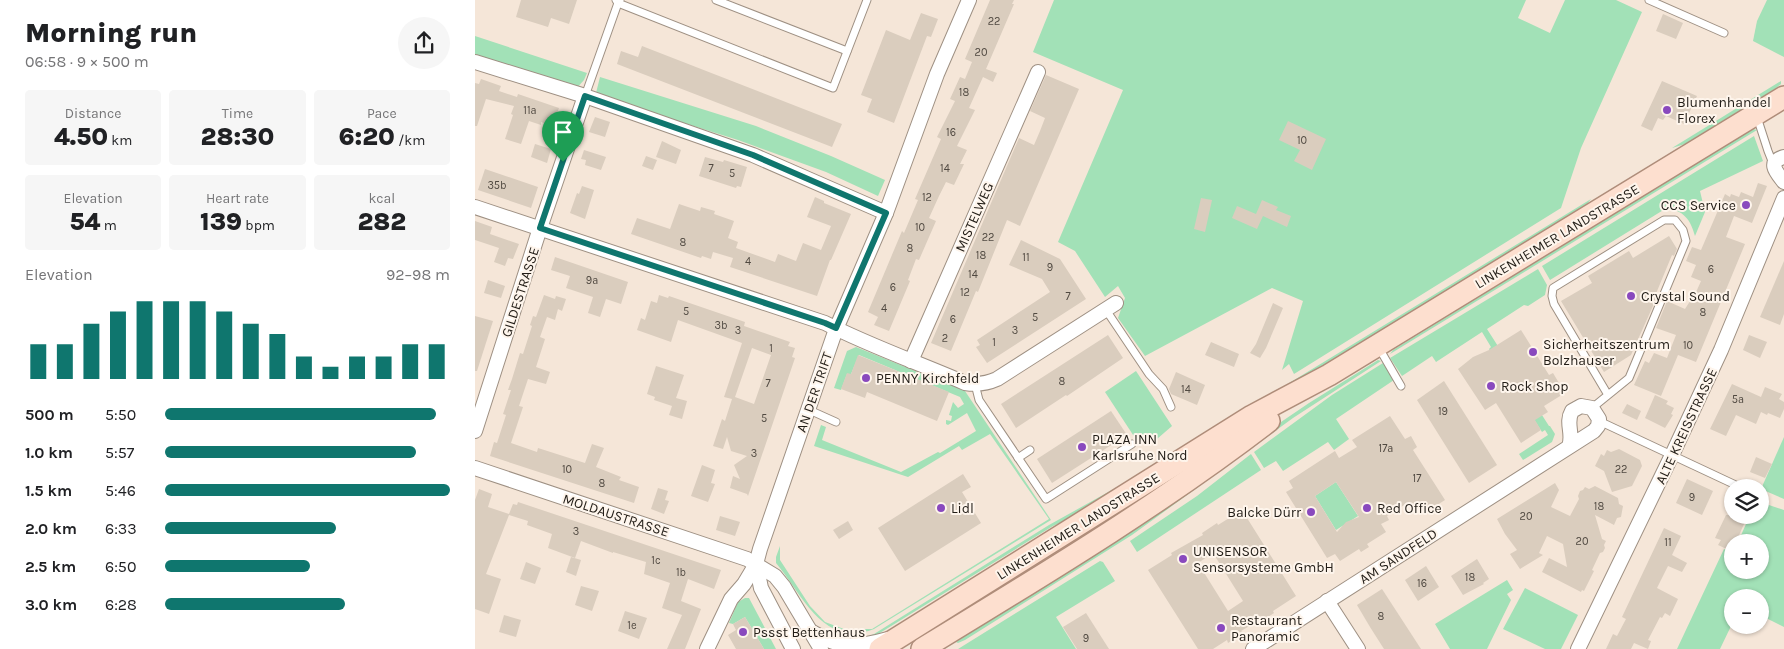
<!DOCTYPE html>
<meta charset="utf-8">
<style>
body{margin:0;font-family:Karla,sans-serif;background:#f6f6f6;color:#202124;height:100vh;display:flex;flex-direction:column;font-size:19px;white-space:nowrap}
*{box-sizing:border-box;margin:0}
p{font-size:16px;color:#757577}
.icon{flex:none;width:28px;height:28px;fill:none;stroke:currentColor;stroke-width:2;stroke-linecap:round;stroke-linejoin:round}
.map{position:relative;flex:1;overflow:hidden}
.panel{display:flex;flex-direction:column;background:#fff;width:475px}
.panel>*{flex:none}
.tools{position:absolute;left:1249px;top:479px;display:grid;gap:10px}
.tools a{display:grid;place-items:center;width:45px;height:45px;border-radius:50%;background:#fff;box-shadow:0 1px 4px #0004;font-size:25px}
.pin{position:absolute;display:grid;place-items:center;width:42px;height:42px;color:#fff;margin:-51px -21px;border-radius:50% 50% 50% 0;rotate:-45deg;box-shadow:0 0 5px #0007}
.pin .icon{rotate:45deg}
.round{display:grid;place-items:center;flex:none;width:52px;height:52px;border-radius:26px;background:#f6f6f6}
.head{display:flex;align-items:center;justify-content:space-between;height:85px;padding:0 25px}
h1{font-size:28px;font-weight:800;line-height:38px}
.figures{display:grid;grid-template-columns:repeat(3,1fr);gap:8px;height:85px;padding:5px 25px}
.figures div{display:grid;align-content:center;border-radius:5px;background:#f6f6f6;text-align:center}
.figures b{font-size:25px;font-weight:800}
.figures small{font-size:14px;font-weight:400}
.figures p{font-size:14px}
.chart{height:140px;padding:10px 25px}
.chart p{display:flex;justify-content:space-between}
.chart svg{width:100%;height:90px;margin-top:5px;stroke:#0f766e;stroke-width:6}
ul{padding:0 25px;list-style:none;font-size:16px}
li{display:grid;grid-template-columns:80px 60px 1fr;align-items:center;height:38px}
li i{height:12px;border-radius:6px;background:#0f766e}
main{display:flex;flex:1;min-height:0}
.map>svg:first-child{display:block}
</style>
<main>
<section class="panel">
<div class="head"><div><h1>Morning run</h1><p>06:58 · 9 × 500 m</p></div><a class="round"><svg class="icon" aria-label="share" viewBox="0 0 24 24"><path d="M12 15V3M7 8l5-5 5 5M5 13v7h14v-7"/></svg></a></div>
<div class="figures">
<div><p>Distance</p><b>4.50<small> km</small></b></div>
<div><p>Time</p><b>28:30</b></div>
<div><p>Pace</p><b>6:20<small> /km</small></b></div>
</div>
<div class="figures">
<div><p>Elevation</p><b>54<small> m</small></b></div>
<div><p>Heart rate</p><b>139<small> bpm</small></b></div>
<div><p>kcal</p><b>282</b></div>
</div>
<div class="chart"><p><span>Elevation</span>92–98 m</p>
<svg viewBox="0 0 160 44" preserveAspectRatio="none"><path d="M5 44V27M15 44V27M25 44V17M35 44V11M45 44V6M55 44V6M65 44V6M75 44V11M85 44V17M95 44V22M105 44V33M115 44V38M125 44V33M135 44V33M145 44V27M155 44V27"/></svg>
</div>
<ul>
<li><b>500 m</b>5:50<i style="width:95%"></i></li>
<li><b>1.0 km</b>5:57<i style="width:88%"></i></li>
<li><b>1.5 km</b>5:46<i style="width:100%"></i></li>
<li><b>2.0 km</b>6:33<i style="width:60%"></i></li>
<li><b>2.5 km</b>6:50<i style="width:51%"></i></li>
<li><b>3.0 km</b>6:28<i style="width:63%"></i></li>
</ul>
</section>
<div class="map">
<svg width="1309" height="649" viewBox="0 0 1309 649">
<rect width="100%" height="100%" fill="#f5e6d8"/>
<g fill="#a2e1b7">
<path d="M579 0H1051L1043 18 1075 33 1090 0H1141L1167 12 1106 148 1086 208 819 374 814 364 807 370 828 301 797 288 670 356 643 318 650 298 643 286 630 297 600 251 583 242 648 90 558 52Z"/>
<path d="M1292 0H1309V57L1278 41 1282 21Z"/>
<path d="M0 36 112 73 109 80 101 89 0 55Z"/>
<path d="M125 77 281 126 356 156 410 180 403 196 351 172 263 140 123 96 121 93Z"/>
<path d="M1306 81V84L1300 89 1210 144 1197 148Z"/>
<path d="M1278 129 1282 130 915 354 918 350Z"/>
<path d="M1279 136 1288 161 1225 191 1230 212 1220 236C1216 221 1209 209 1190 209L1075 280 1067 266Z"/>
<path d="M1116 199 1112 204 617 508 578 526 400 636 385 639 399 634 574 525 662 476Z"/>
<path d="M1063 269 1072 285 1070 295 1053 306 1049 305 1012 329 1074 426H1075L1080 434 1077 442 1048 460 1044 454 1073 435 1070 430 1067 432 1014 349 1016 347 1007 332 961 362 957 356 927 376 915 358Z"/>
<path d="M381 347 490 391 576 520 399 629C348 649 327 594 301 563V557L305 546V560L335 606 350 622 369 629H397L574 519 515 434 487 450 484 446 433 477 339 446 346 425 351 427 347 440 426 472 463 452 465 453 501 431 492 413 473 425 471 424V420L476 421 477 416 474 415 478 402 483 408 489 404 485 397 384 355 376 374H372L366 390 359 388 372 351Z"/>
<path d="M903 360 906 361 818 418 657 535 490 640 483 643 481 642 834 403Z"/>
<path d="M908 363 919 380 861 419 874 439 859 450 853 442 808 471 801 461 789 468 779 452 857 395Z"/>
<path d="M661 371 697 426 682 439 662 441 630 392Z"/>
<path d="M1309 437V499L1286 489Z"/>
<path d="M776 454 786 470 662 552 655 541 722 496Z"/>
<path d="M861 482 883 516 861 530 840 496Z"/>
<path d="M1285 502 1309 510V627L1285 615V598H1258L1257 624 1245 649H1202L1249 549 1257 553 1258 570H1285V542H1263L1275 515H1285Z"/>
<path d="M625 561 628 562 640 581 581 617 601 649H483Z"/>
<path d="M1032 580 1038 590 1032 594 1036 600 1012 649H975L960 624Z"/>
<path d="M1050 588 1103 615 1086 649H1070L1028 629Z"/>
<path d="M270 598H274L301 649H289L270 617 258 624 254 623 263 602Z"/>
</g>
<g fill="#dacdbe" fill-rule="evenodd">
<path d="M46 0H102L94 24 76 18 73 27 41 17Z"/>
<path d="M515 0H539L537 4H539L511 69 522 73 518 82 508 77 494 108 500 110 482 146 492 150 485 164H489L479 185 471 182 464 196 454 218 461 221 444 260 441 259 433 280 435 281 414 331 399 325 403 317 393 312 427 231 429 233 443 200 440 199 466 139 462 137 480 101 475 99 485 77 490 79 497 62 490 59Z"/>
<path d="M446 13 463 19 456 37 452 36 419 123 392 112 397 99 386 95 411 30 435 40Z"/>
<path d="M1188 14 1208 23 1201 39 1181 31Z"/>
<path d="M167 46 367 124 357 147 142 64 146 51 163 57Z"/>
<path d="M571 75 604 89 545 226 532 220 503 292 501 291 476 351 456 343 544 138 559 145 565 131 570 118 555 111Z"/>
<path d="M6 79 26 86 24 91 42 97 43 94 84 108 77 126 66 122V125L54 121 46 144 30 139 38 115 36 114 39 106 11 99 2 126H0V83L4 84Z"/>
<path d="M1187 81 1222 96 1209 124 1191 116 1188 120 1183 118 1177 131 1166 126Z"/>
<path d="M120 117 135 122 130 137 114 132Z"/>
<path d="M813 121 851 139 837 170 819 161 825 150 804 140Z"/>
<path d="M187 141 206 150 201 164 181 157Z"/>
<path d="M60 144 76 149 72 163 56 157Z"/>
<path d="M109 150 131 157 126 170 110 165 111 160 106 159Z"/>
<path d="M171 156 182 160 178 170 167 166Z"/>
<path d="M230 157 248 162 249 160 272 167 266 187 262 186 261 188 224 176Z"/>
<path d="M10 169 63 187 56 208 3 190Z"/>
<path d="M1283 183 1292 186 1277 223 1259 216 1251 237 1270 244 1221 362 1203 355 1186 396 1159 385 1170 361 1174 363 1179 353 1192 358 1201 335 1181 328 1192 301 1210 309 1217 298 1218 299 1226 281 1216 277 1221 265 1211 261 1217 247 1226 250 1250 194 1255 197 1256 194 1264 197 1266 192 1278 197Z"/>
<path d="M107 186 119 190 110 219 95 213 102 193 104 194Z"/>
<path d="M340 197 349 201V203L376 214 356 260H355L342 296 255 267 258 258 238 252 236 259 227 256 226 258 156 234 162 218 195 229 204 204 225 211 226 207 240 211 239 214 259 221 253 238 263 242 261 248 300 262 303 254 321 261 328 243 346 250 356 226 332 217Z"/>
<path d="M726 198 737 200 730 232 719 229Z"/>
<path d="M787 200 803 207 801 210 816 216 812 227 788 216 782 229 757 218 762 206 781 214Z"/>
<path d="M0 221 17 227 15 234 44 244 38 259 33 258 30 266 19 262 24 248 0 240Z"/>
<path d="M1194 236 1202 249 1199 256 1197 255 1180 296 1182 297 1156 355 1129 372 1086 301 1117 283 1113 276 1154 251 1158 258Z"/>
<path d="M546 240 585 259 611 299 512 363 501 347 505 345 502 340 575 292 567 279 534 265Z"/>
<path d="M80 257 153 282 146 304 131 299 125 317 113 313 118 297 91 288 95 276 76 270Z"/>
<path d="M1309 261V314L1305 325 1285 317Z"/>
<path d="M13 280 30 286 26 298 9 293Z"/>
<path d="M69 295 80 299 81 296 91 299 87 311 83 309 80 320 72 317 65 337 70 339 61 367 75 372 71 384 53 379 44 406 48 407 36 443 62 452 63 448 110 463 117 444 129 448 121 467 146 477 144 480 164 487 159 503 15 456 19 442 22 443 31 415 28 414 36 390H33L37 379 45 353 48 354 57 326 55 325 58 316 61 317Z"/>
<path d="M184 295 193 298 194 296 270 322 269 326 315 342 313 346 320 348 317 357 320 358 273 496 272 494 255 488 258 476 265 479 259 465 272 456 256 451 252 437 248 449 238 446 247 419 250 421 257 399 249 397 267 343 203 320 196 342 162 330 166 318 170 320 176 301 182 303ZM277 348 296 355 279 404 260 397Z"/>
<path d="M798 303 808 308 791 348 785 358 775 353 781 344Z"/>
<path d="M0 316 18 321 2 371H0Z"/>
<path d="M1046 330 1074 375 1078 373 1090 393 1069 406 1073 412 1060 420 1066 430 1046 443 1021 403 1010 410 983 369 998 357 1014 350Z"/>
<path d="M633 335 648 358 592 396 591 395 541 428 526 404Z"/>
<path d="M1274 335 1292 342 1285 358 1268 350Z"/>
<path d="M736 342 764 354 759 367 730 355Z"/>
<path d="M383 355 474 392 462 421 392 392 390 398 366 389 372 373 376 374Z"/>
<path d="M181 366 209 375 201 398 212 401 207 419 194 415 197 406 179 400 180 397 172 394Z"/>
<path d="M701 372 730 385 722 405 696 394 694 389Z"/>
<path d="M969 381 1022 465 994 483 942 400Z"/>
<path d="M1257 384 1286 397 1290 387 1307 394 1304 399 1309 402V409L1305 418 1293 413 1292 415 1286 412 1281 424 1261 415 1251 436 1235 429Z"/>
<path d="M1180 395 1193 401 1191 404 1199 408 1196 414 1198 415 1190 428 1170 418Z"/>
<path d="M1152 404 1166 411 1162 420 1147 413Z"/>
<path d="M636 411 652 435 577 483 562 459Z"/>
<path d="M915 416 930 439 936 436 942 447 938 450 970 500 951 512 944 501 941 507 934 502 912 516 914 520 906 524 911 532 892 544 894 547 886 552 884 549 865 561 860 554 852 558 811 492 818 488 814 481 860 451 864 458 882 447 877 440ZM861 482 884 517 871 522 862 532 840 496Z"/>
<path d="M1144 449 1165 460 1167 466 1157 486 1137 492 1129 471 1120 466 1126 454 1129 456 1132 450 1136 452Z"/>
<path d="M1281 457 1297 464 1290 478 1275 472Z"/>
<path d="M227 465 240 470 236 483 240 484 233 502 216 496Z"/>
<path d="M488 474 496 487 487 492 506 523 430 571 403 528Z"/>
<path d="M1212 479 1238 491 1227 515 1201 503Z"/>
<path d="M1080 483 1084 490 1076 507 1095 516 1104 499 1103 496 1105 491 1108 490 1110 487 1114 489 1120 486 1143 498 1144 504 1148 506 1146 517 1142 518 1139 525 1120 515 1127 539 1131 541 1129 545 1130 548 1128 552 1125 553 1117 570 1119 571 1109 591 1107 590 1106 592 1067 572 1074 558 1092 567 1088 544 1072 536 1064 553 1068 555 1045 569 1035 554 1042 550 1030 534 1022 519Z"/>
<path d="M183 488 193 491 190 500 194 501 189 514 176 509Z"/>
<path d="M4 489 17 494 13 507 34 514 38 504 42 505 43 502 246 570 239 589 213 579 206 601 226 609 210 649H192L207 615 187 608 195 583 169 574 171 562 138 552V553L106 541 100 558 73 548 77 534 52 525 53 521 34 515 11 574 26 579 14 614 0 609V500Z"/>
<path d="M767 510 821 596 798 611 799 613 784 623 783 621 766 631 768 633 753 643 752 640 738 649H723L673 570 697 555 696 553 728 535 727 533 742 523 743 525ZM738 553 768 601 753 611 723 563Z"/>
<path d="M1251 515H1273L1261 542H1258V552L1243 545 1246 540 1240 538Z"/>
<path d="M245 516 265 522 260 536 241 530Z"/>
<path d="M373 521 378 530 364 539 358 530Z"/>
<path d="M1189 528 1206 536 1197 555 1212 563 1207 572 1193 566 1182 588 1203 599 1195 616 1190 613 1187 618 1185 617 1173 640 1176 641 1173 649 1159 643 1156 649H1131L1138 634 1142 636 1151 619 1147 617Z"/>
<path d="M96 557 106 560 101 576 91 572Z"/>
<path d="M1002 559 1014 579 1008 583 1009 584 988 595 976 576Z"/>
<path d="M51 562 66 568 60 584 45 579Z"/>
<path d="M951 566 964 587 943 601 930 580Z"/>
<path d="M106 586 124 591 117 611 100 605Z"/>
<path d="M907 589 946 649H909L895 627 882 605Z"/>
<path d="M150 611 172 618 164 639 143 631Z"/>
<path d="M611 613 634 649H602L588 627Z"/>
<path d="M29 615 46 620 41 637 24 632Z"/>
<path d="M270 617 289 649H261L253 635 261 630 258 624Z"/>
</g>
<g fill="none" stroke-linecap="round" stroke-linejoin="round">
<defs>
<g id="lane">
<path d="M145 0 143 3 358 88 392 0"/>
<path d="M241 0 372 51"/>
<path d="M1174 0 1249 33"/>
<path d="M110 96 143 3 141 0"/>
<path d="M1282 117 1293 151 1299 166"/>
<path d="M631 310 674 374 688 389 696 407"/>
<path d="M904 348 926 386"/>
<path d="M500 384 504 400 571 499 657 444"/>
<path d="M1117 408 1154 378 1211 241 1208 230 1200 220H1189L1078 288 1077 296 1079 304 1133 395"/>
<path d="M332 409 361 422"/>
<path d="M1124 421 1267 488"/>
<path d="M543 458 555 450"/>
<path d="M1285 496 1288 497"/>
</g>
<g id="street">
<path d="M0 62 110 96 278 155 411 213"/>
<path d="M1309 157C1291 162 1302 173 1309 182"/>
<path d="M0 207 350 323C395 346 444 363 490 383 502 385 511 384 522 379L641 303"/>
<path d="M436 361 563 72"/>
<path d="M0 431 65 228 110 96"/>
<path d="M0 468 272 559 300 576 309 587 346 649"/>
<path d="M281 564 286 588 318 649"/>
<path d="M852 601 883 649"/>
<path d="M337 632C366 649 381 648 413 639"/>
<path d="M232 649 256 599 269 584 281 564 285 549 361 329 411 213 462 74 494 0"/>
<path d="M778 649 1119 431 1123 426 1124 419 1117 408 1106 406 1097 411C1090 423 1099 434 1094 446"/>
<path d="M1103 649 1197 455 1246 350 1309 198"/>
</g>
<g id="primary">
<path d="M405 649 777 416 854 375 1309 97"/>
<path d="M447 649C565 577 685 505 794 421"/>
</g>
</defs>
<use href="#lane" stroke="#9e9083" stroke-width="9"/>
<use href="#street" stroke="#9e9083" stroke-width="16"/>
<use href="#primary" stroke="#af8d7a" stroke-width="24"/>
<use href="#lane" stroke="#fff" stroke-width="7"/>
<use href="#street" stroke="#fff" stroke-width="14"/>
<use href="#primary" stroke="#fddfcf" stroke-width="21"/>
</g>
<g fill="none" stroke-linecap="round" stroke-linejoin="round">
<defs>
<path id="route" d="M110 96 278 155 411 213 361 328 350 323 65 228Z"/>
</defs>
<use href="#route" stroke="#fff" stroke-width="10"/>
<use href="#route" stroke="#0f766e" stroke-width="6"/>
</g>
<g fill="#8949be" stroke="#fef5ec" stroke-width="2">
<circle cx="1192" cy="110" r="5"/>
<circle cx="1271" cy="205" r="5"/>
<circle cx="1156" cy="296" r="5"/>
<circle cx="1058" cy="352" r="5"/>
<circle cx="391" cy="378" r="5"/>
<circle cx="1016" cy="386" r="5"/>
<circle cx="607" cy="447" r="5"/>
<circle cx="466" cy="508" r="5"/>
<circle cx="892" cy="508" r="5"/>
<circle cx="836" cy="512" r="5"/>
<circle cx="708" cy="559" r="5"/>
<circle cx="746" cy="628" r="5"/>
<circle cx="268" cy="632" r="5"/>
</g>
<g text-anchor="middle" stroke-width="4" stroke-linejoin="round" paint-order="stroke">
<g font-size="11" fill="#504941">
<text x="519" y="25">22</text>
<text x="506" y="56">20</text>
<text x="489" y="96">18</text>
<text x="55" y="114">11a</text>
<text x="476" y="136">16</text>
<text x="827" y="144">10</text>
<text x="236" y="172">7</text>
<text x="470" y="172">14</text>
<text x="257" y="177">5</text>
<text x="22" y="189">35b</text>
<text x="452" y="201">12</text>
<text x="445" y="231">10</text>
<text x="513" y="241">22</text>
<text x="208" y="246">8</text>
<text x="435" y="252">8</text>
<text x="506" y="259">18</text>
<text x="551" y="261">11</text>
<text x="273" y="265">4</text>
<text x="575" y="271">9</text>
<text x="1236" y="273">6</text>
<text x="498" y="278">14</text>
<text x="117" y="284">9a</text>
<text x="418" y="291">6</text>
<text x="490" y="296">12</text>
<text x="593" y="300">7</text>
<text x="409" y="312">4</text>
<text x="211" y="315">5</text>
<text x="1228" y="316">8</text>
<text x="560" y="321">5</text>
<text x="478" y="323">6</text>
<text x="246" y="329">3b</text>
<text x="263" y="334">3</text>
<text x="540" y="334">3</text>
<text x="470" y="342">2</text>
<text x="519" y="346">1</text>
<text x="1213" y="349">10</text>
<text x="296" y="352">1</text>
<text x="587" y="385">8</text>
<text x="293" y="387">7</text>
<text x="711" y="393">14</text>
<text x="1263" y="403">5a</text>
<text x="968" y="415">19</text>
<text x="289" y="422">5</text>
<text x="911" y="452">17a</text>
<text x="279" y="457">3</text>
<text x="92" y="473">10</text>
<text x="1146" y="473">22</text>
<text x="942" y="482">17</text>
<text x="127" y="487">8</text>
<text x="1217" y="501">9</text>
<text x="1124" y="510">18</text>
<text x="1051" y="520">20</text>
<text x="101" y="535">3</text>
<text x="1107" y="545">20</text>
<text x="1193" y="546">11</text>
<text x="181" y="564">1c</text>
<text x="206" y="576">1b</text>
<text x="995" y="581">18</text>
<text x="947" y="587">16</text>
<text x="906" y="620">8</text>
<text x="157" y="629">1e</text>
<text x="611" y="642">9</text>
</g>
<g font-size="14" fill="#221d17" stroke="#fef5ec" text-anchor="start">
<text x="1202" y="107">Blumenhandel<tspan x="1202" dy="16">Florex</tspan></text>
<text x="1261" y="210" text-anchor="end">CCS Service</text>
<text x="1166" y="301">Crystal Sound</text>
<text x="1068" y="349">Sicherheitszentrum<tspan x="1068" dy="16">Bolzhauser</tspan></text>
<text x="401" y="383">PENNY Kirchfeld</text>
<text x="1026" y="391">Rock Shop</text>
<text x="617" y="444">PLAZA INN<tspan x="617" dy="16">Karlsruhe Nord</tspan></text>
<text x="476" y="513">Lidl</text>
<text x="902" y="513">Red Office</text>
<text x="826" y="517" text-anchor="end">Balcke Dürr</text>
<text x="718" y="556">UNISENSOR<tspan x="718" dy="16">Sensorsysteme GmbH</tspan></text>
<text x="756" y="625">Restaurant<tspan x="756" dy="16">Panoramic</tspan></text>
<text x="278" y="637">Pssst Bettenhaus</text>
</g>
<g font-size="14" fill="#221d17" stroke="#fef5ec">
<text transform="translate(499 217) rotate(-66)" y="5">MISTELWEG</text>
<text transform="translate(1082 236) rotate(-31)" y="5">LINKENHEIMER LANDSTRASSE</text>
<text transform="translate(45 292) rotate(-72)" y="5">GILDESTRASSE</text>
<text transform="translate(339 392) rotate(-71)" y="5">AN DER TRIFT</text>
<text transform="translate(1211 426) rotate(-65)" y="5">ALTE KREISSTRASSE</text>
<text transform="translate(141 515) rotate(18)" y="5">MOLDAUSTRASSE</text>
<text transform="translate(603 526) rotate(-32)" y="5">LINKENHEIMER LANDSTRASSE</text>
<text transform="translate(923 556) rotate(-33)" y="5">AM SANDFELD</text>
</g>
</g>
</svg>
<div class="tools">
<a><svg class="icon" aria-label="layers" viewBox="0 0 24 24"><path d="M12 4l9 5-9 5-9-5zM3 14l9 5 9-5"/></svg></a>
<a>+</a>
<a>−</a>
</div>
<div class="pin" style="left:88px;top:162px;background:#1e9e55"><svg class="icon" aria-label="arrive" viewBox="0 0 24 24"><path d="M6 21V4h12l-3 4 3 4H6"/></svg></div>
</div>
</main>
